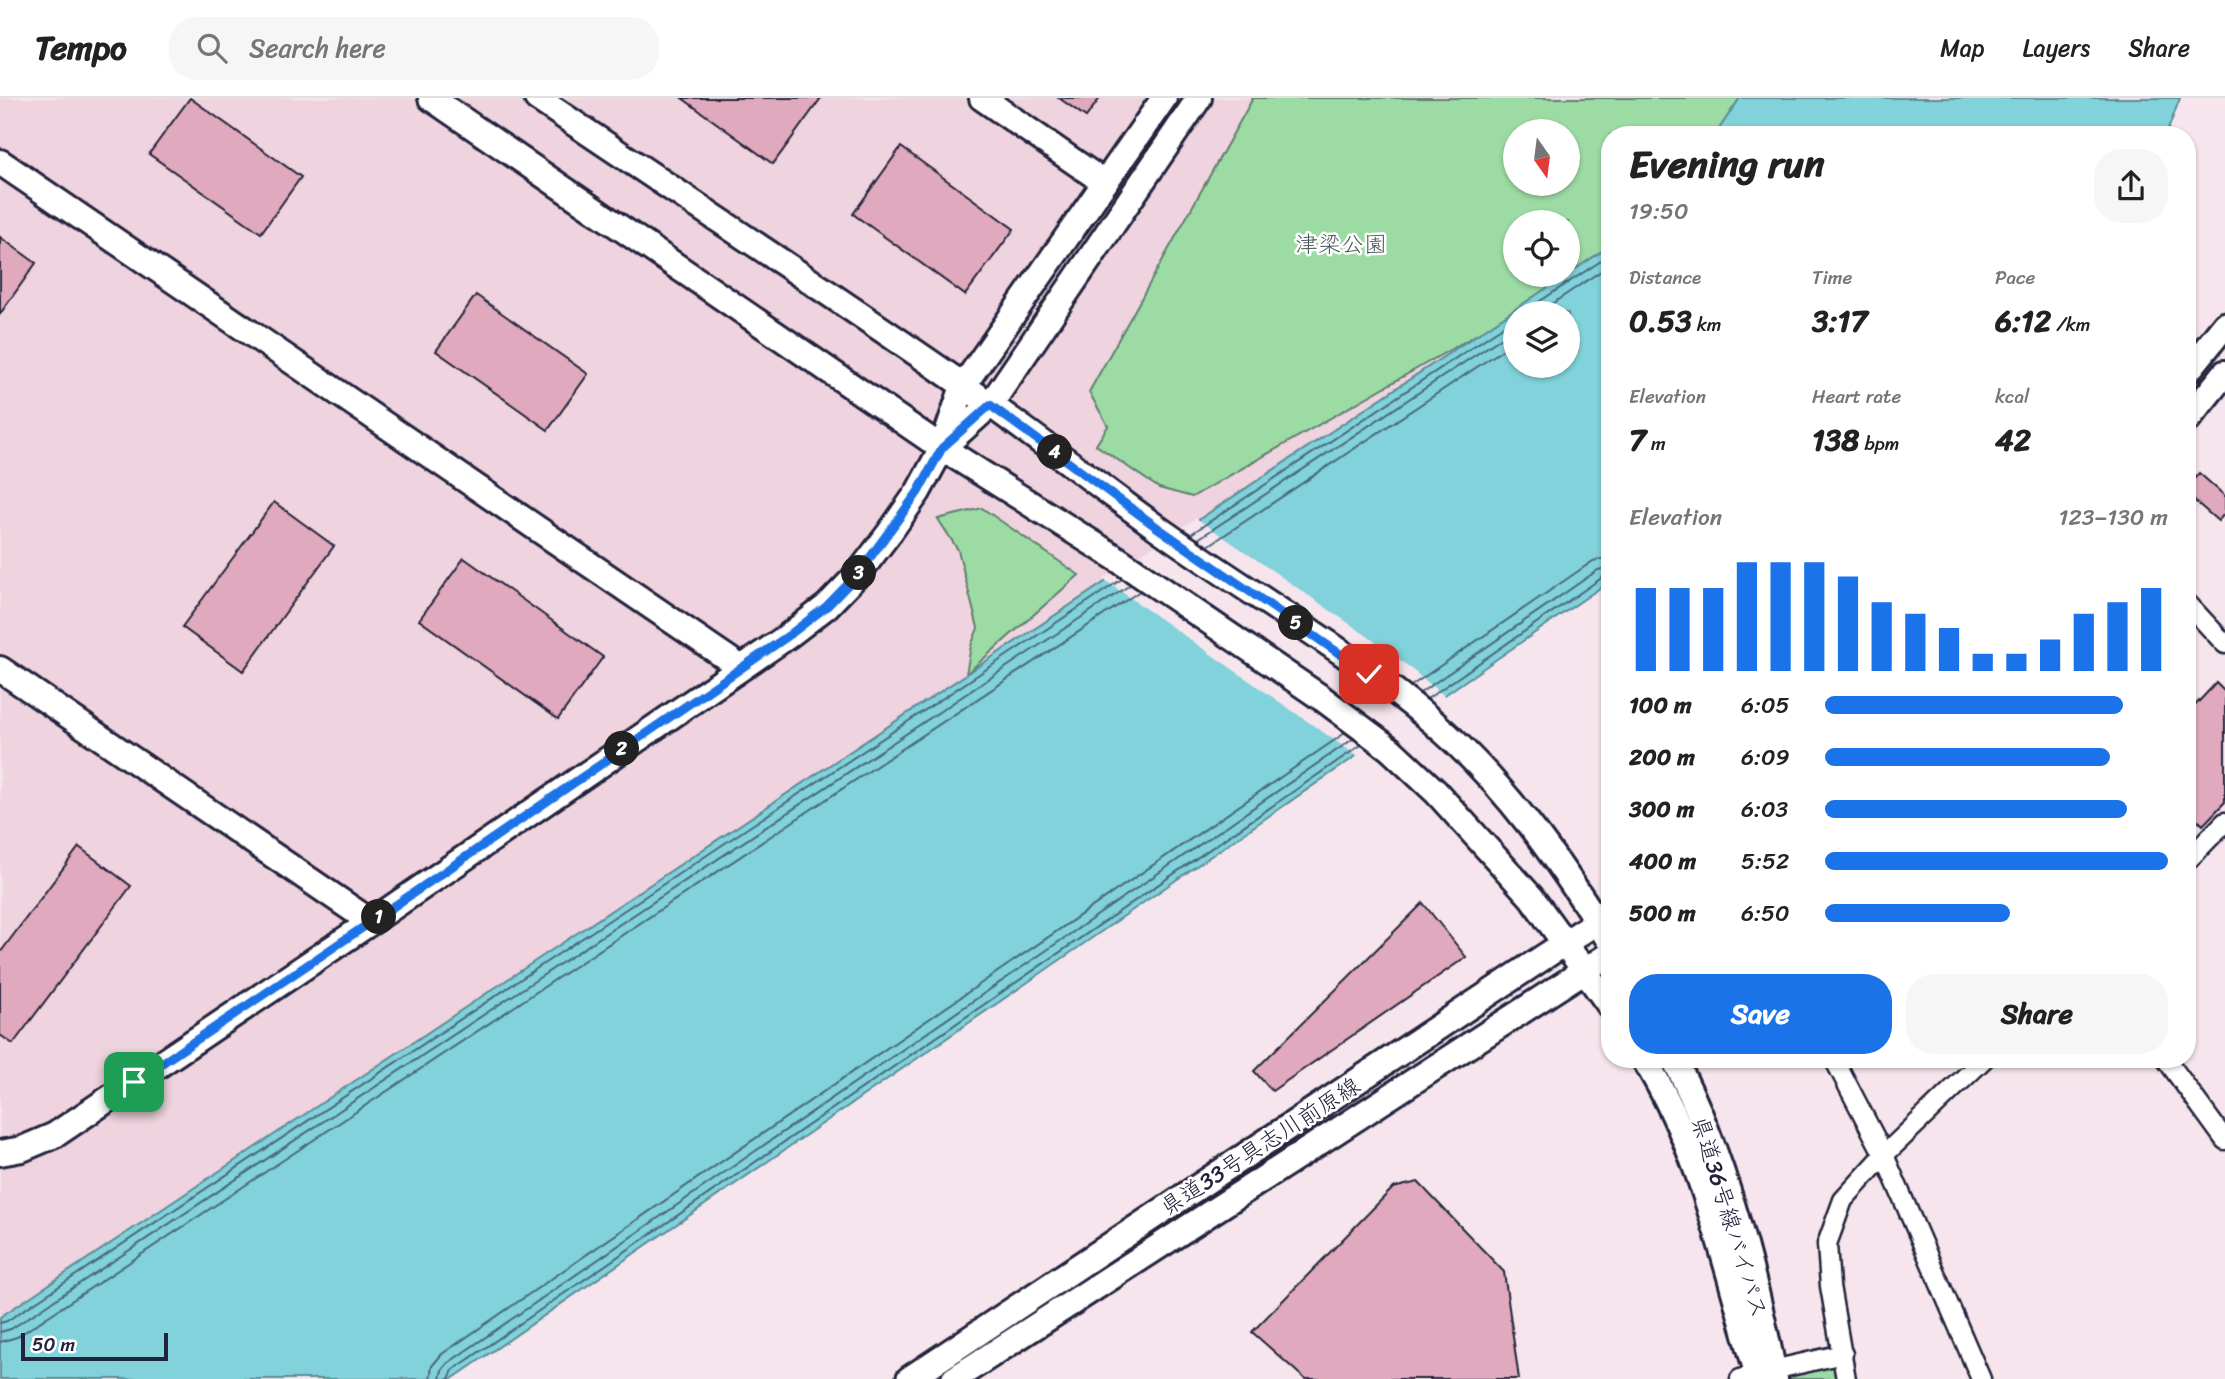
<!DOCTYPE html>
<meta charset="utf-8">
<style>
body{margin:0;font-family:Sriracha,"Klee One",sans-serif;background:#f6f6f6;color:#222;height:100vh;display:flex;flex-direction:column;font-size:26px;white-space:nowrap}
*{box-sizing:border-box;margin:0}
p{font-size:23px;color:#767676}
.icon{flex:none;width:38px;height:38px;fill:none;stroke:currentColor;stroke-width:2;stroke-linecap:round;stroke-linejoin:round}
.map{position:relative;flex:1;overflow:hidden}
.side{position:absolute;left:1601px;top:28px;width:595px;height:942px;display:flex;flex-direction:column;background:#fff;border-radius:28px;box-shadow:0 2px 5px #0004}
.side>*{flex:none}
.needle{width:46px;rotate:166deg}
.tools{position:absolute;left:1503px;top:21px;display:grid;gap:14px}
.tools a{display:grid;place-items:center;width:77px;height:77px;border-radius:50%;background:#fff;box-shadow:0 2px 5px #0004;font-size:35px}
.scale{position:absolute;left:21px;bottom:18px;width:147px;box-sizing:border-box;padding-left:7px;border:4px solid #22223b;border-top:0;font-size:19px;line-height:24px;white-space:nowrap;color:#22223b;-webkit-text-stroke:5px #fff;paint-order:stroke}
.pin{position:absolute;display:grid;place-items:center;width:60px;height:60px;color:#fff;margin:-30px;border-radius:14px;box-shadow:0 4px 10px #0006}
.km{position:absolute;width:35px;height:35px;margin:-18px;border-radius:50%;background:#222;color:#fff;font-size:19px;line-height:35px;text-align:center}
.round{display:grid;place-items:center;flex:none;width:74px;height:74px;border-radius:28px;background:#f6f6f6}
.headline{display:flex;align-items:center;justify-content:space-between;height:119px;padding:0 28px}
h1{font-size:38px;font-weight:700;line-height:52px}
.stats{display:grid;grid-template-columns:repeat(3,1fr);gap:10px;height:119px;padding:7px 28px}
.stats div{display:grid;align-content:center}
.stats b{font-size:30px;font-weight:700}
.stats small{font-size:19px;font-weight:400}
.stats p{font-size:19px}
.chart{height:196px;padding:14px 28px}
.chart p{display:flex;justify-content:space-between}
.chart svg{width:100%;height:126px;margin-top:7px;stroke:#1a73e8;stroke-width:6}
.action{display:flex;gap:14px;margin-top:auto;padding:14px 28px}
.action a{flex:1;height:80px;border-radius:28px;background:#1a73e8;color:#fff;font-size:28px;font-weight:700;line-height:80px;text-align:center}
.action a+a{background:#f6f6f6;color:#222}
ul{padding:0 28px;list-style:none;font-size:23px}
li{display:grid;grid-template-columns:112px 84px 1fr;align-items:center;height:52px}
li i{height:18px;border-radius:9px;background:#1a73e8}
header{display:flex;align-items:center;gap:42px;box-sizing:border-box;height:98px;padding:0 35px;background:#fff;border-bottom:2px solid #e0e0e0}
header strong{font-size:33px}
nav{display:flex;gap:38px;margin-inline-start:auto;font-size:24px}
.search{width:490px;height:63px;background:#f6f6f6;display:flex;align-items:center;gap:18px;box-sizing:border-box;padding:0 24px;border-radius:28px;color:#767676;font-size:26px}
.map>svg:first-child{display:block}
</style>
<header>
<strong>Tempo</strong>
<div class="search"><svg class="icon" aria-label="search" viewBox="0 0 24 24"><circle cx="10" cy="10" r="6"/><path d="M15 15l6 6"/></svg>Search here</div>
<nav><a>Map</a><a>Layers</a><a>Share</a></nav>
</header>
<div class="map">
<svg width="2225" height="1281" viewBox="0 0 2225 1281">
<rect width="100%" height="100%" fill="#f6e5ec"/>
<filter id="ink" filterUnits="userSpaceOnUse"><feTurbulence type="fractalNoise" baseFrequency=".0143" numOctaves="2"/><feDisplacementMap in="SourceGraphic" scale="14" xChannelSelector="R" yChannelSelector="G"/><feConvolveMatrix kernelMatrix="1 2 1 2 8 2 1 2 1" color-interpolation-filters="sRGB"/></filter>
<g filter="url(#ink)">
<path fill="#efd3de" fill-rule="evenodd" d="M0 0H1738L1610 37 1568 176V124H1516V177H1567L0 1219ZM1516 33H1568V86H1516Z"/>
<g fill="#9cdba3" stroke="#5f7e6f" stroke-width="2" fill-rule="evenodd">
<path d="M1253 0H1740L1715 37H1610V148L1568 176V124H1516V177H1567L1488 230 1192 399 1159 390 1096 347 1108 328 1089 294ZM1516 33H1568V86H1516Z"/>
<path d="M982 410 1079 477 966 576 971 548 978 530 958 452 938 421Z"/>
<path d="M1843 1256 1847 1281H1730L1753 1261Z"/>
</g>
<g fill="#81d2da" stroke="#5b8c9a" stroke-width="2" fill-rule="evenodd">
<path d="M1740 0H2180L2166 37H1715Z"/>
<path d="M1610 148V483L452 1281H0V1219ZM1516 215H1568V268H1516Z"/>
</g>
<path fill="#f6e5ec" d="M1196 420 1389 553 1447 600 1360 660 1103 481Z"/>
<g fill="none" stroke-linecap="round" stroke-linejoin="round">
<g stroke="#48687b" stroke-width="2">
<path d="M1522 215 1610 157"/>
<path d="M1538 215 1610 167"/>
<path d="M1191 436 1516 220"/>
<path d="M1198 441 1516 230"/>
<path d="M1208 448 1516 243"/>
<path d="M1411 588 1593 463 1610 459"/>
<path d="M1420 595 1598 472 1610 469"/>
<path d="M1427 601 1603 479 1610 478"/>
<path d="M0 1225 7 1223 1122 481"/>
<path d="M0 1234 11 1231 1130 487"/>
<path d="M0 1244 17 1239 1140 493"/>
<path d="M430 1281 432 1268 442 1256 1345 635"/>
<path d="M440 1281 442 1272 448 1265 1353 641"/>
<path d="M449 1281 453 1272 1361 647"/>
</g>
</g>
<g fill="#e0a9be" stroke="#22223b" stroke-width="2">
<path d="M190 0 301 79 261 135 149 56Z"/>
<path d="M682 0H821L773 66Z"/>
<path d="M1059 0H1100L1086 19Z"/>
<path d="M901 49 1014 131 965 197 853 116Z"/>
<path d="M0 139 36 165 0 216Z"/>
<path d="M476 197 588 276 548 332 436 253Z"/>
<path d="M2199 375 2225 398V415L2218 423 2188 397V388Z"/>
<path d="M274 404 334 448 243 573 182 529Z"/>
<path d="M464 460 603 559 558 621 419 522Z"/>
<path d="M2216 585 2225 594V704L2203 727 2188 712V615Z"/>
<path d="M79 749 131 788 13 946 0 937V855Z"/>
<path d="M1423 805 1466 859 1272 993 1254 973Z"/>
<path d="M1418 1084 1504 1174 1519 1281H1305L1252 1234 1393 1090Z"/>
</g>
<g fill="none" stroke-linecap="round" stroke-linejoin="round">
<defs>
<g id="street">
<path d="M2188 506 2225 546"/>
<path d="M2188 762 2225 724"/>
<path d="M1834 961 1884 1057 1981 1281"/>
<path d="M2166 961 2225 1042"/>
<path d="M1773 1272 1843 1256"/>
<path d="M1740 1281 1757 1275"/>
<path d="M1846 1281 1830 1188 1827 1146 1843 1102 1884 1057 1984 961"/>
</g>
<g id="secondary">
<path d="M431 0 942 350 1116 460 1323 601 1390 651 1436 694 1532 800 1610 908"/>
<path d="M537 0C680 97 825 191 967 290 1031 335 1093 383 1156 429 1247 494 1348 552 1433 624 1505 686 1560 764 1610 844"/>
<path d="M982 0 1105 85"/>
<path d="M0 64 740 569"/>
<path d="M2188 273 2225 227"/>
<path d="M2188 321 2225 275"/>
<path d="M943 349 990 307 1199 0"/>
<path d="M0 571 371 824"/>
<path d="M1644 961C1704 1057 1726 1173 1759 1281"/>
<path d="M1674 961C1724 1056 1754 1175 1775 1281"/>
<path d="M0 1055 22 1051 55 1037 371 824 788 538 827 508 858 476 890 434 918 394 942 350 963 288 1164 0"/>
<path d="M909 1281 1610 815"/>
<path d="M954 1281 1610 856"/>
</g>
</defs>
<use href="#street" stroke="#22223b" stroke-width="23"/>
<use href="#secondary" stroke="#22223b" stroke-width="30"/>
<use href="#street" stroke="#fff" stroke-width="18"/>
<use href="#secondary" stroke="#fff" stroke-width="24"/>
</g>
</g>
<g fill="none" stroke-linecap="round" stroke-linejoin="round" filter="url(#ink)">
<defs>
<path id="route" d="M134 984 371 824 788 538 827 508 858 476 918 394 942 350 990 307 1158 430 1369 576"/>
</defs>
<use href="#route" stroke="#fff" stroke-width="14"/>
<use href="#route" stroke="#1a73e8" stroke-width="9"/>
</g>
<g text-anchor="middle" stroke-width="5" stroke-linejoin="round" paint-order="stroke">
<g font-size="23" fill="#475a5a" stroke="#fff">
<text x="1341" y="154">津梁公園</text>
</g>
<g font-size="23" fill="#22223b" stroke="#fff">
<text transform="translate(1260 1048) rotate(-33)" y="8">県道33号具志川前原線</text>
<text transform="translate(1730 1119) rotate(73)" y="8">県道36号線バイパス</text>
</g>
</g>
</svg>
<div class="tools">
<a><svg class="needle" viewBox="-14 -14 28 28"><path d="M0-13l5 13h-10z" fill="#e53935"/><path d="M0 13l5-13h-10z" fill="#767676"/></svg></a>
<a><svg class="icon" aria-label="locate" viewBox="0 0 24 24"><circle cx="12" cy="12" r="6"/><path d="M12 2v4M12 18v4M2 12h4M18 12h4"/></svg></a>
<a><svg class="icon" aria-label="layers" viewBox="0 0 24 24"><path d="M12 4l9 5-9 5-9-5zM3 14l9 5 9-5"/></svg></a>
</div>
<div class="scale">50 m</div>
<div class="pin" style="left:134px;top:984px;background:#1e9e55"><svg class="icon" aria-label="arrive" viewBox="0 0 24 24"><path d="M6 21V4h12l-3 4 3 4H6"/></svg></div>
<div class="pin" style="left:1369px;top:576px;background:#d93025"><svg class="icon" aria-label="check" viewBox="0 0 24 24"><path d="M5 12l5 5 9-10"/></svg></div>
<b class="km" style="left:379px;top:819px">1</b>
<b class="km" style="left:622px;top:651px">2</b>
<b class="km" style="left:859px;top:475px">3</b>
<b class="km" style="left:1055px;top:354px">4</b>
<b class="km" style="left:1296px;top:525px">5</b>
<section class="side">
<div class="headline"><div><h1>Evening run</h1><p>19:50</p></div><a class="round"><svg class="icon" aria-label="share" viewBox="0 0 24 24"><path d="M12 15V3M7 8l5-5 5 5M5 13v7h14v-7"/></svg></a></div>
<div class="stats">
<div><p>Distance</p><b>0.53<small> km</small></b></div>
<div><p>Time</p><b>3:17</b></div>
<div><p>Pace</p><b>6:12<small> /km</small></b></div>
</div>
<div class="stats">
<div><p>Elevation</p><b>7<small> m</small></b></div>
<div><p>Heart rate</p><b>138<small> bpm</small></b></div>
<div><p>kcal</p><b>42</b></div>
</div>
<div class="chart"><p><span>Elevation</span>123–130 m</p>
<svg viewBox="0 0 160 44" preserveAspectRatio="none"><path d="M5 44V15M15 44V15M25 44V15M35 44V6M45 44V6M55 44V6M65 44V11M75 44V20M85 44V24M95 44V29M105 44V38M115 44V38M125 44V33M135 44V24M145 44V20M155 44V15"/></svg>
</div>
<ul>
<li><b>100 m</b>6:05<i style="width:87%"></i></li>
<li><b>200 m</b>6:09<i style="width:83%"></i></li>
<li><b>300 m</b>6:03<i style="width:88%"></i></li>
<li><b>400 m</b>5:52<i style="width:100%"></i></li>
<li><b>500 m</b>6:50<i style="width:54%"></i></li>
</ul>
<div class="action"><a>Save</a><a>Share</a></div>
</section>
</div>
